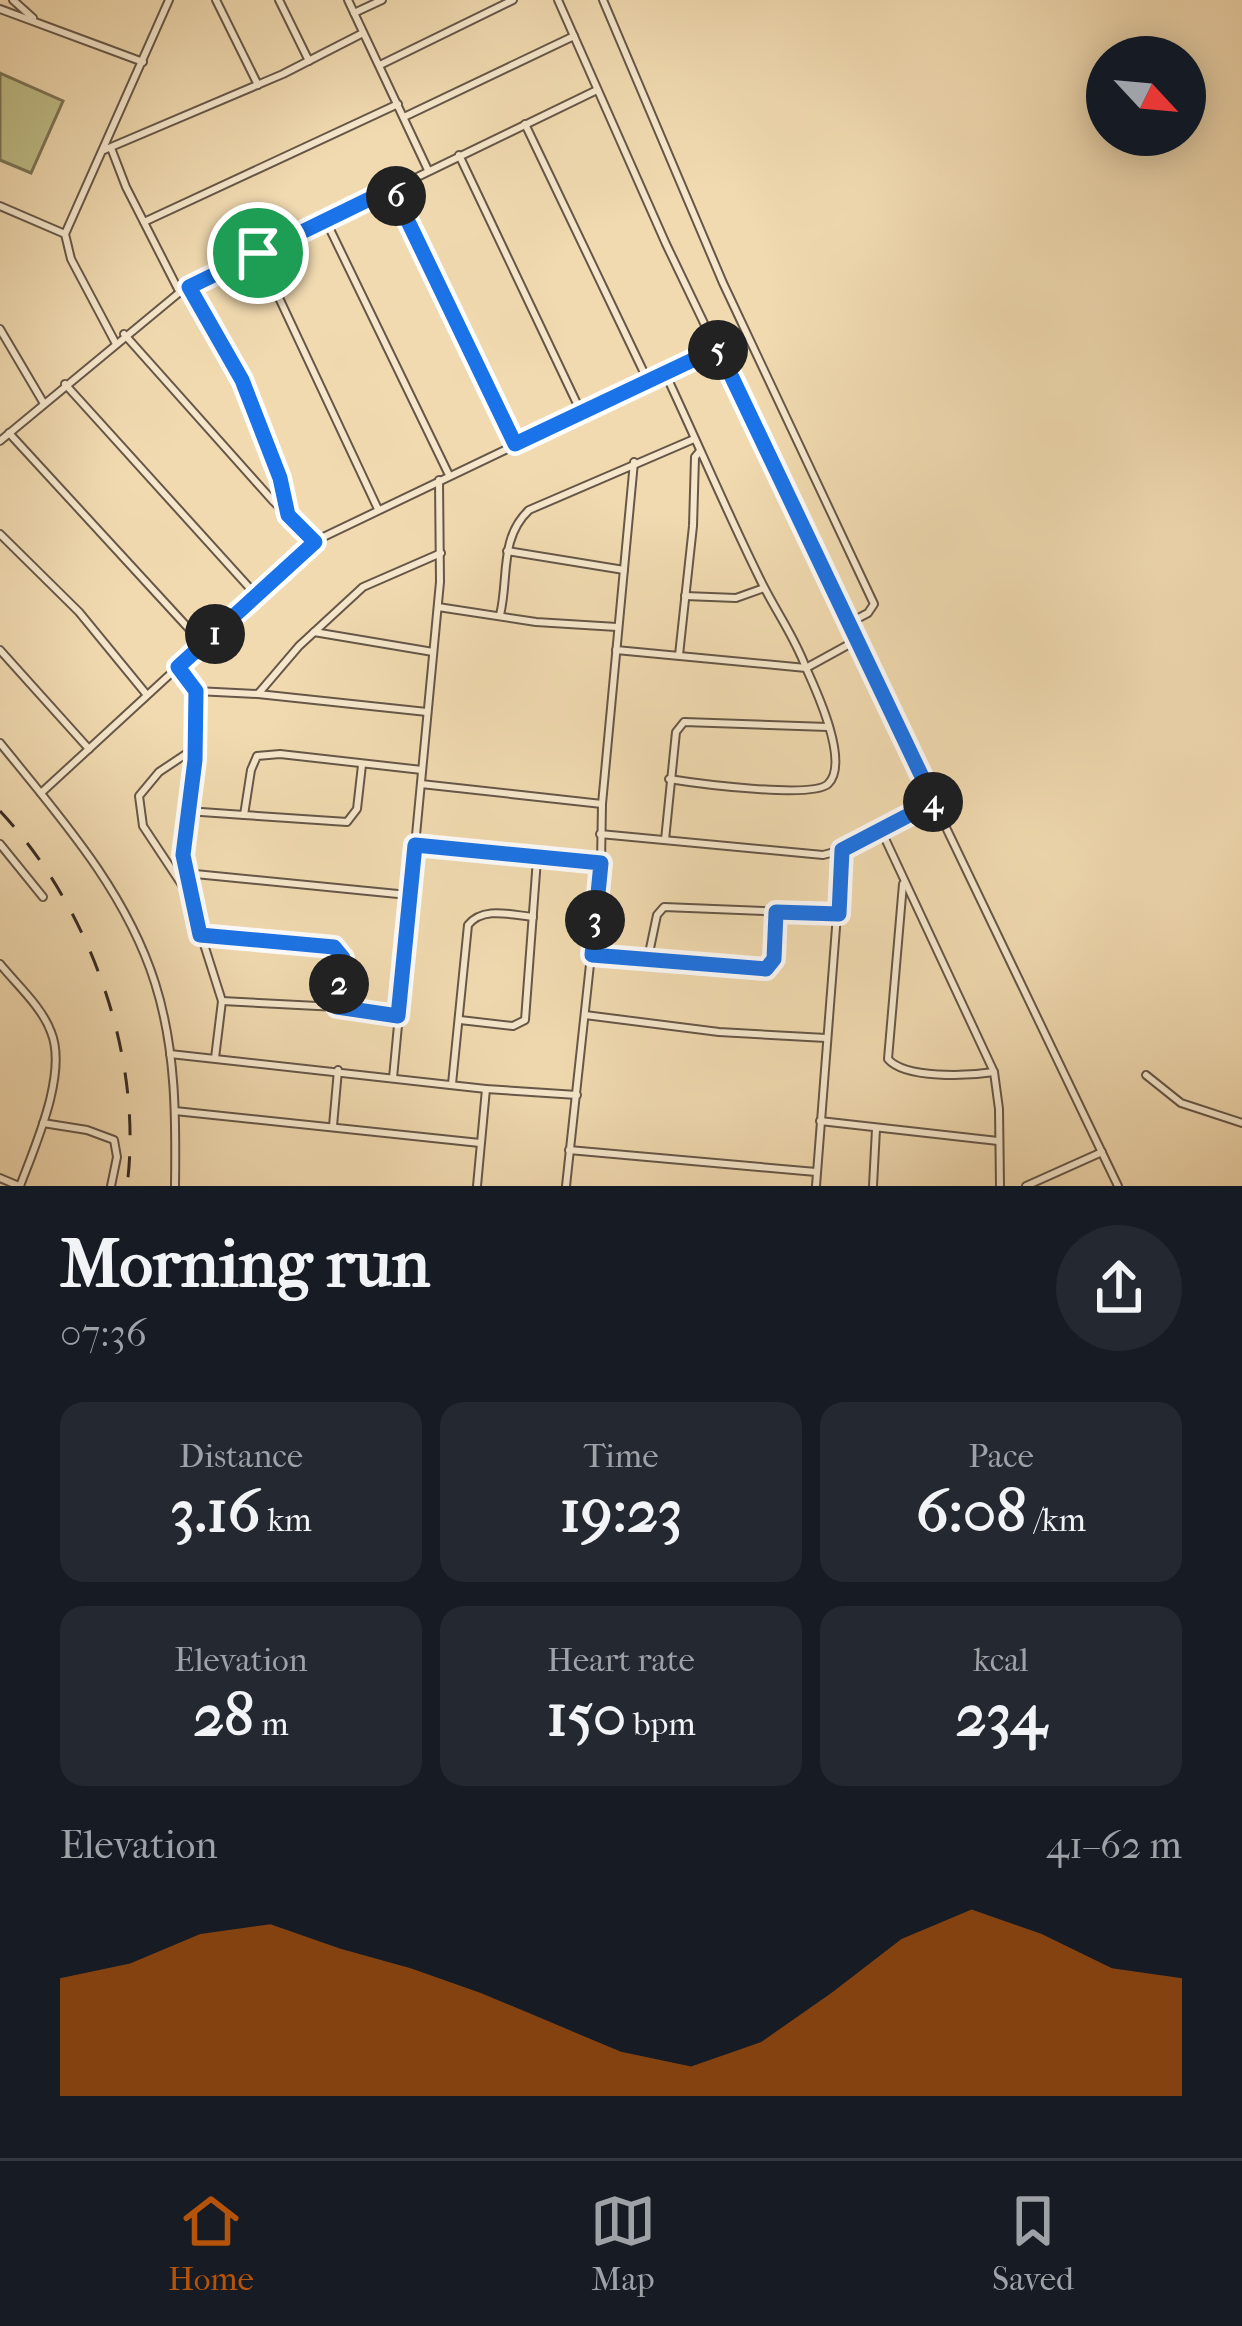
<!DOCTYPE html>
<meta charset="utf-8">
<style>
body{margin:0;font-family:"IM FELL French Canon",serif;background:#242831;color:#f1f3f6;height:100vh;display:flex;flex-direction:column;font-size:45px;white-space:nowrap}
*{box-sizing:border-box;margin:0}
p{font-size:39px;color:#9ea1a6}
.icon{flex:none;width:66px;height:66px;fill:none;stroke:currentColor;stroke-width:2;stroke-linecap:round;stroke-linejoin:round}
.map{position:relative;height:1186px;overflow:hidden}
.side{display:flex;flex-direction:column;background:#171b24;flex:1}
.side>*{flex:none}
.needle{width:78px;rotate:116deg}
.controls{position:absolute;left:1086px;top:36px;display:grid;gap:24px}
.controls a{display:grid;place-items:center;width:120px;height:120px;border-radius:50%;background:#171b24;box-shadow:0 6px 30px #0003;font-size:60px}
.pin{position:absolute;display:grid;place-items:center;width:102px;height:102px;color:#fff;margin:-51px;border:6px solid #fff;border-radius:50%;box-shadow:0 3px 12px #0007}
.km{position:absolute;width:60px;height:60px;margin:-30px;border-radius:50%;background:#222;color:#fff;font-size:33px;line-height:60px;text-align:center}
.round{display:grid;place-items:center;flex:none;width:126px;height:126px;border-radius:63px;background:#242831}
.headline{display:flex;align-items:center;justify-content:space-between;height:204px;padding:0 60px}
h1{font-size:66px;font-weight:700;line-height:90px}
.metrics{display:grid;grid-template-columns:repeat(3,1fr);gap:18px;height:204px;padding:12px 60px}
.metrics div{display:grid;align-content:center;border-radius:24px;background:#242831;text-align:center}
.metrics b{font-size:60px;font-weight:700}
.metrics small{font-size:33px;font-weight:400}
.metrics p{font-size:33px}
.chart{height:336px;padding:24px 60px}
.chart p{display:flex;justify-content:space-between}
.chart svg{width:100%;height:216px;margin-top:12px;fill:#b45309;opacity:.7}
.tab-bar{display:flex;justify-content:space-around;align-items:center;height:168px;border-top:3px solid #363941;background:#171b24;font-size:33px;color:#9ea1a6}
.tab-bar a{display:grid;justify-items:center;gap:6px}
.tab-bar .on{color:#b45309}
.map>svg:first-child{display:block}
</style>
<div class="map">
<svg width="1242" height="1186" viewBox="0 0 1242 1186">
<rect width="100%" height="100%" fill="#f1dab0"/>
<filter id="stains"><feTurbulence type="fractalNoise" baseFrequency=".00167" numOctaves="4"/><feColorMatrix values="0 0 0 0 .2 0 0 0 0 .09 0 0 0 0 .02 0 0 0 .5 -.17"/></filter>
<radialGradient id="worn" r=".72"><stop offset=".6" stop-color="#630" stop-opacity="0"/><stop offset="1" stop-color="#630" stop-opacity=".3"/></radialGradient>
<path fill="#c0be87" stroke="#7c7456" stroke-width="3" d="M0 73 63 101 31 173 0 160Z"/>
<g fill="none" stroke-linecap="round" stroke-linejoin="round">
<defs>
<g id="minor">
<path d="M13 0 33 18"/>
<path d="M216 0 258 85"/>
<path d="M279 0 309 61"/>
<path d="M348 0 428 170"/>
<path d="M558 0 666 244 1118 1186"/>
<path d="M603 0 723 283 874 604 868 613 849 623"/>
<path d="M0 9 143 62"/>
<path d="M354 13 382 0"/>
<path d="M380 65 513 0"/>
<path d="M404 117 574 36"/>
<path d="M525 124 648 381"/>
<path d="M111 148 126 187 179 291"/>
<path d="M104 150 283 74 363 33"/>
<path d="M459 155 581 412"/>
<path d="M393 188 515 444"/>
<path d="M0 206 65 234"/>
<path d="M325 219 449 475"/>
<path d="M144 222 398 104"/>
<path d="M258 253 378 509"/>
<path d="M189 287 242 380 281 478 288 515"/>
<path d="M0 329 43 402"/>
<path d="M124 334 273 501 315 541"/>
<path d="M115 342 71 259 65 234 169 0"/>
<path d="M665 373C697 441 726 510 759 577 774 609 794 635 806 668L857 640"/>
<path d="M65 384 256 595"/>
<path d="M9 433 203 644"/>
<path d="M0 441 180 292 597 90"/>
<path d="M0 534 79 612 147 695"/>
<path d="M507 551 624 570"/>
<path d="M685 596 736 598 764 588"/>
<path d="M438 607 536 622 617 627"/>
<path d="M500 615C509 579 499 538 529 510L694 439"/>
<path d="M314 632 433 652"/>
<path d="M0 650 89 749"/>
<path d="M616 650 806 668C817 692 850 763 828 784 812 799 694 783 669 779"/>
<path d="M679 655 693 526 695 457 700 451"/>
<path d="M179 668 196 691 258 694 299 646 363 587 441 553"/>
<path d="M196 691 195 759 183 855 188 894 222 1001 215 1058"/>
<path d="M258 694 427 712"/>
<path d="M0 743C60 817 126 891 155 983 176 1049 176 1118 175 1186"/>
<path d="M421 784 602 804"/>
<path d="M41 793 315 541 718 348"/>
<path d="M187 811 244 815 251 770 257 756 280 754 422 770"/>
<path d="M244 815 347 822 357 809 362 765"/>
<path d="M881 830 994 1072 999 1109 1000 1186"/>
<path d="M600 834 823 855 842 850 934 802"/>
<path d="M665 840 676 732 684 722 828 727"/>
<path d="M0 844 43 897"/>
<path d="M415 845 601 863"/>
<path d="M185 873 408 895"/>
<path d="M903 884 888 1059C905 1079 968 1076 994 1072"/>
<path d="M186 891 143 826 139 796 159 772 195 748"/>
<path d="M200 935 335 948 343 958 337 1007 398 1016"/>
<path d="M592 955 766 969 774 959 776 912"/>
<path d="M648 958 657 915 664 907 839 914"/>
<path d="M0 964C17 985 42 1007 51 1032 68 1073 35 1146 20 1186"/>
<path d="M222 1001 337 1007"/>
<path d="M585 1015 719 1032 826 1038"/>
<path d="M460 1020 513 1026 525 1020 537 859"/>
<path d="M170 1054 486 1089 577 1095"/>
<path d="M1146 1075 1181 1103 1242 1123"/>
<path d="M393 1078 440 582 439 480"/>
<path d="M452 1084 468 925C483 906 511 915 533 917"/>
<path d="M175 1111 480 1143"/>
<path d="M820 1121 998 1141"/>
<path d="M43 1123 87 1130 114 1140 117 1157 111 1186"/>
<path d="M333 1126 338 1070"/>
<path d="M569 1150 816 1172"/>
<path d="M0 1178 19 1186"/>
<path d="M477 1186 486 1089"/>
<path d="M566 1186 601 863 602 804 634 462"/>
<path d="M816 1186 842 850"/>
<path d="M873 1186 876 1129"/>
<path d="M1026 1186 1102 1152"/>
</g>
</defs>
<use href="#minor" stroke="#665748" stroke-width="10"/>
<use href="#minor" stroke="#f6e7cc" stroke-width="6"/>
<path stroke="#382b25" stroke-width="3" stroke-dasharray="21 21" stroke-linecap="butt" d="M0 811C89 906 144 1056 127 1186"/>
</g>
<g fill="none" stroke-linecap="round" stroke-linejoin="round">
<defs>
<path id="route" d="M392 188 515 444 718 348 934 802 842 850 839 914 776 912 774 959 766 969 592 955 601 863 415 845 398 1016 337 1007 343 958 334 947 200 935 183 855 195 760 196 691 178 667 315 542 288 515 280 478 242 380 189 287Z"/>
</defs>
<use href="#route" stroke="#fff" stroke-width="24"/>
<use href="#route" stroke="#1a73e8" stroke-width="15"/>
</g>
<rect width="100%" height="100%" filter="url(#stains)"/>
<rect width="100%" height="100%" fill="url(#worn)"/>
</svg>
<div class="controls">
<a><svg class="needle" viewBox="-14 -14 28 28"><path d="M0-13l5 13h-10z" fill="#e53935"/><path d="M0 13l5-13h-10z" fill="#9ea1a6"/></svg></a>
</div>
<div class="pin" style="left:258px;top:253px;background:#1e9e55"><svg class="icon" aria-label="arrive" viewBox="0 0 24 24"><path d="M6 21V4h12l-3 4 3 4H6"/></svg></div>
<b class="km" style="left:215px;top:634px">1</b>
<b class="km" style="left:339px;top:984px">2</b>
<b class="km" style="left:595px;top:920px">3</b>
<b class="km" style="left:933px;top:802px">4</b>
<b class="km" style="left:718px;top:350px">5</b>
<b class="km" style="left:396px;top:196px">6</b>
</div>
<section class="side">
<div class="headline"><div><h1>Morning run</h1><p>07:36</p></div><a class="round"><svg class="icon" aria-label="share" viewBox="0 0 24 24"><path d="M12 15V3M7 8l5-5 5 5M5 13v7h14v-7"/></svg></a></div>
<div class="metrics">
<div><p>Distance</p><b>3.16<small> km</small></b></div>
<div><p>Time</p><b>19:23</b></div>
<div><p>Pace</p><b>6:08<small> /km</small></b></div>
</div>
<div class="metrics">
<div><p>Elevation</p><b>28<small> m</small></b></div>
<div><p>Heart rate</p><b>150<small> bpm</small></b></div>
<div><p>kcal</p><b>234</b></div>
</div>
<div class="chart"><p><span>Elevation</span>41–62 m</p>
<svg viewBox="0 0 160 44" preserveAspectRatio="none"><path d="M0 44V20L10 17L20 11L30 9L40 14L50 18L60 23L70 29L80 35L90 38L100 33L110 23L120 12L130 6L140 11L150 18L160 20V44z"/></svg>
</div>
</section>
<nav class="tab-bar">
<a class="on"><svg class="icon" aria-label="home" viewBox="0 0 24 24"><path d="M3 11l9-7 9 7M6 9v11h12V9"/></svg>Home</a>
<a><svg class="icon" aria-label="map" viewBox="0 0 24 24"><path d="M3 6l6-2 6 2 6-2v14l-6 2-6-2-6 2zM9 4v14M15 6v14"/></svg>Map</a>
<a><svg class="icon" aria-label="saved" viewBox="0 0 24 24"><path d="M7 4h10v16l-5-4-5 4z"/></svg>Saved</a>
</nav>
